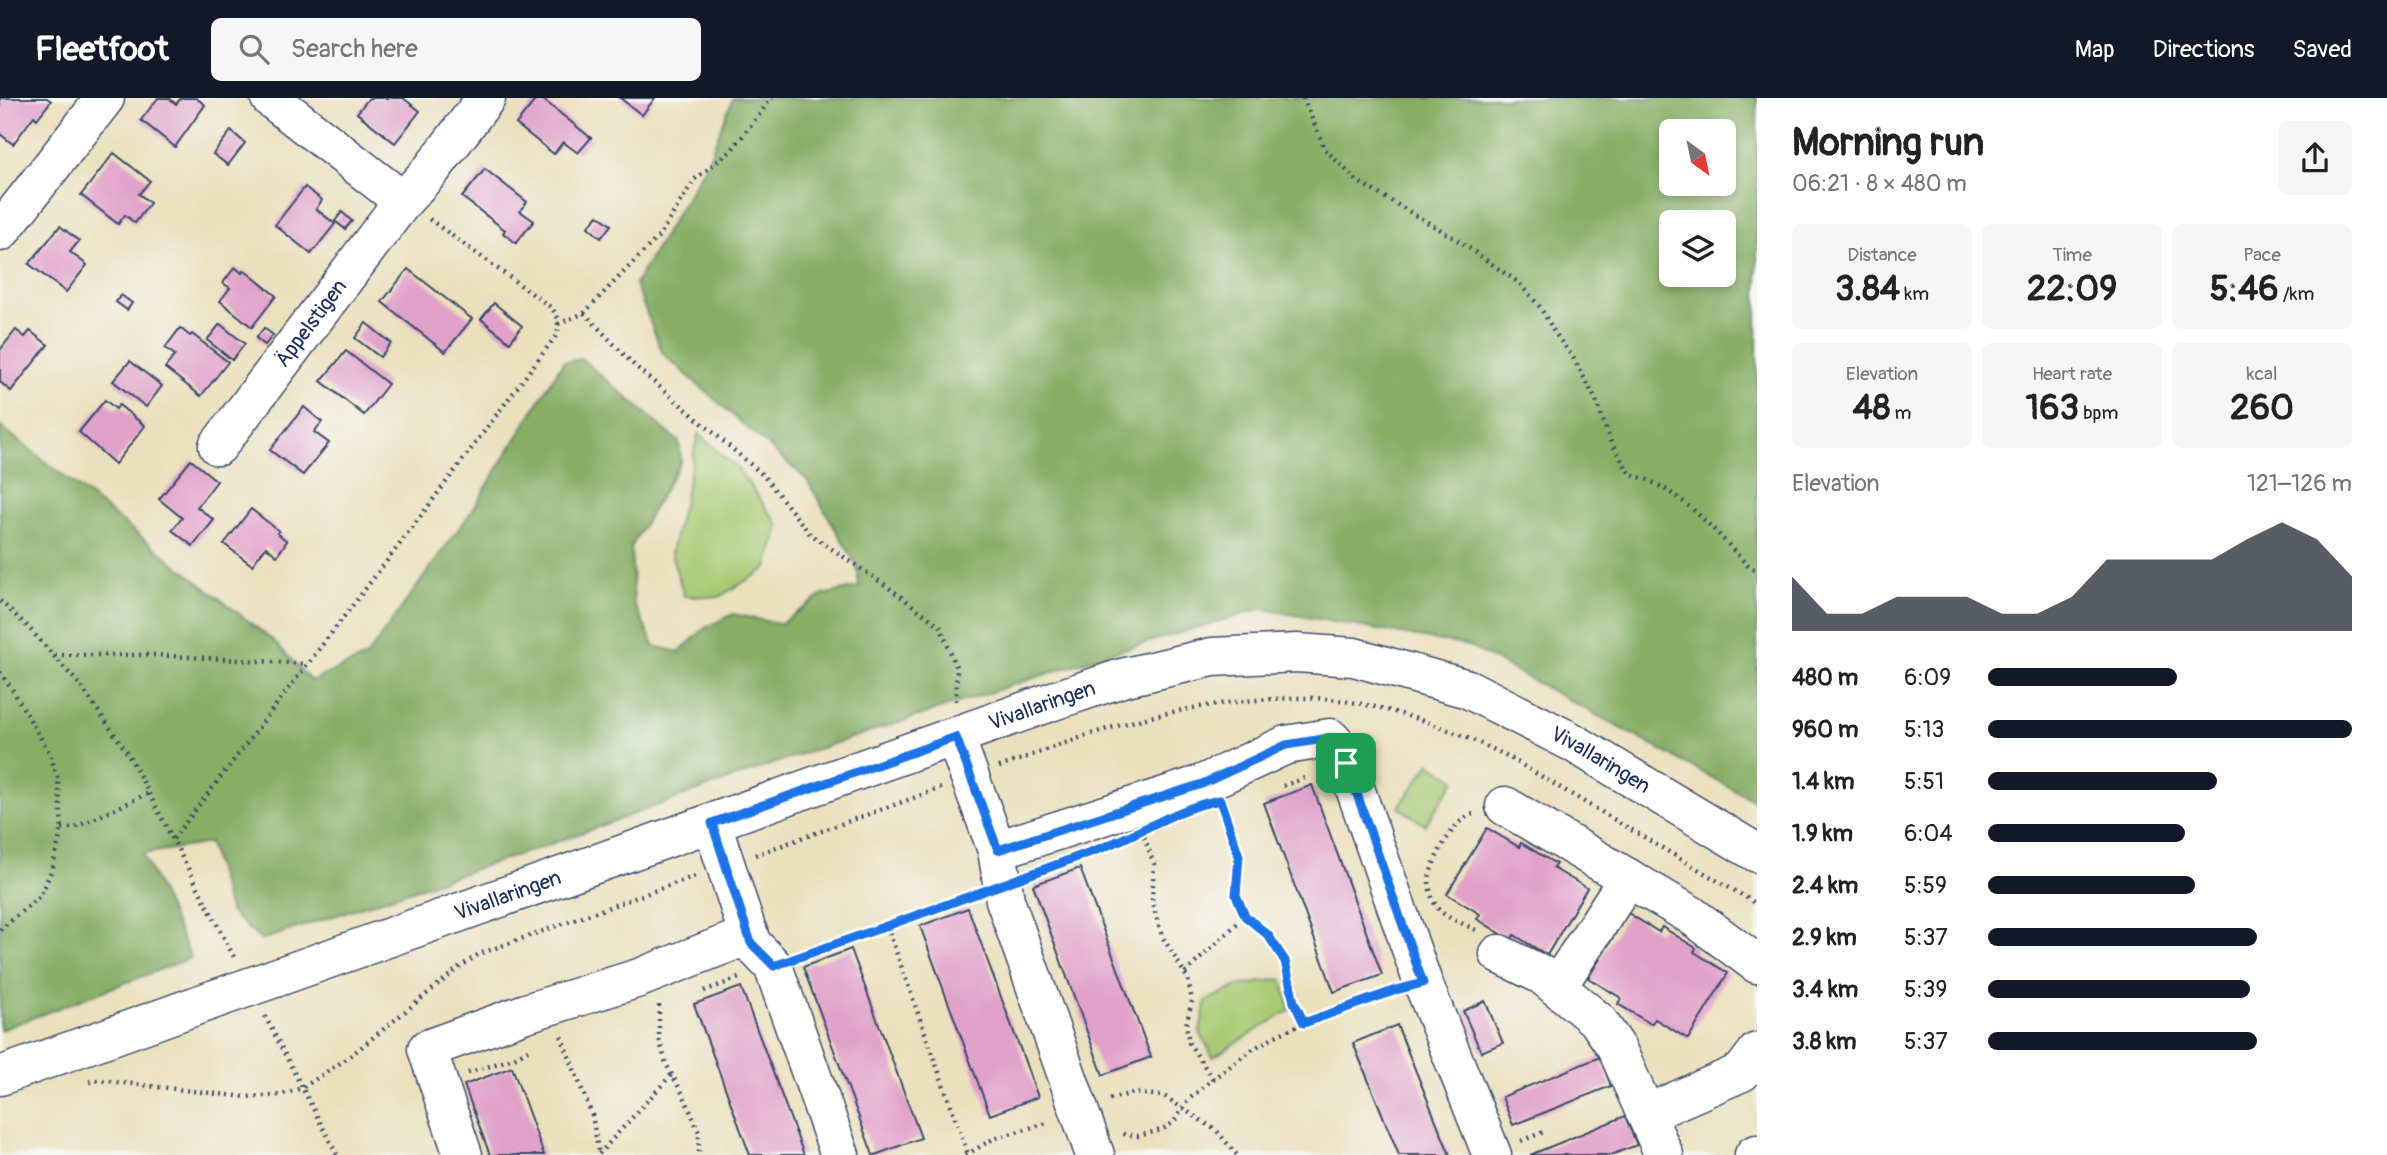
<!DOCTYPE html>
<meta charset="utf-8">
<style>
body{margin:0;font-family:Pangolin,sans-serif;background:#f6f6f6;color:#222;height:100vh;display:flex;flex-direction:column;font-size:26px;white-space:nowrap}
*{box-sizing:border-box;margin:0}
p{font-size:23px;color:#767676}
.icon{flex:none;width:38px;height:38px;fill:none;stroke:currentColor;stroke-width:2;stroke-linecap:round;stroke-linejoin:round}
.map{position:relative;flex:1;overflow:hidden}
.side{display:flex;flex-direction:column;background:#fff;width:630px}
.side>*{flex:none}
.needle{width:46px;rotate:147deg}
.fabs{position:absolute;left:1659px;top:21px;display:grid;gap:14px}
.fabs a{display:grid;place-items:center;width:77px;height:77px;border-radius:10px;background:#fff;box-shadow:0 4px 10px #0003;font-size:35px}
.pin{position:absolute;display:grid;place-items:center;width:60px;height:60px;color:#fff;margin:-30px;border-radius:14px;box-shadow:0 4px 10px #0006}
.round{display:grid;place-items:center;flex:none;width:74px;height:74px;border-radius:10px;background:#f6f6f6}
.headline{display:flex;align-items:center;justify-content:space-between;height:119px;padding:0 35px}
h1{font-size:38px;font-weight:700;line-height:52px}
.figures{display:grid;grid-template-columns:repeat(3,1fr);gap:10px;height:119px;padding:7px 35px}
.figures div{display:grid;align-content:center;border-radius:10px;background:#f6f6f6;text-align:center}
.figures b{font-size:35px;font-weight:700}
.figures small{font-size:19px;font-weight:400}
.figures p{font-size:19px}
.chart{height:196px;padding:14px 35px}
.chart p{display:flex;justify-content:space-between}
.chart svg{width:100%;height:126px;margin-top:7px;fill:#111827;opacity:.7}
ul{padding:0 35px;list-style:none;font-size:23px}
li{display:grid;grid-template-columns:112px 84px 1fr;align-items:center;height:52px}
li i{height:18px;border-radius:9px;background:#111827}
header{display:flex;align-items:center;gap:42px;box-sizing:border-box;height:98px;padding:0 35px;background:#111827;color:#fff}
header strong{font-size:33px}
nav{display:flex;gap:38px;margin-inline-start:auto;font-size:24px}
.search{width:490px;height:63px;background:#f6f6f6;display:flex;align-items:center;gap:18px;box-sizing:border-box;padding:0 24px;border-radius:10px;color:#767676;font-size:26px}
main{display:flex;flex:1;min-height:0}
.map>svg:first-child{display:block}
</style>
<header>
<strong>Fleetfoot</strong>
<div class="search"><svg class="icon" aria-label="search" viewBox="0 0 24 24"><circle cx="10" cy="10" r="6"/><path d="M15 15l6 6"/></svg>Search here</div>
<nav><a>Map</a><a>Directions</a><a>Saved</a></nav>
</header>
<main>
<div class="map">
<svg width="1757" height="1057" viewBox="0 0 1757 1057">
<rect width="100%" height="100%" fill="#f6f6f2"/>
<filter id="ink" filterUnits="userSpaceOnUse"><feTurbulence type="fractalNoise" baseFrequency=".0143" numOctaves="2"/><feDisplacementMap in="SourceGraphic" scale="14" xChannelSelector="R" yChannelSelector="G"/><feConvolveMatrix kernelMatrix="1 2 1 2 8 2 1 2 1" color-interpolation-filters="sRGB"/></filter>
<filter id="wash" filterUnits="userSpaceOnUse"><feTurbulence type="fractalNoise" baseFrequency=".00686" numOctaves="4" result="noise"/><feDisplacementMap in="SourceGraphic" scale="28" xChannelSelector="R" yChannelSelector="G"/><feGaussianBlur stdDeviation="1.57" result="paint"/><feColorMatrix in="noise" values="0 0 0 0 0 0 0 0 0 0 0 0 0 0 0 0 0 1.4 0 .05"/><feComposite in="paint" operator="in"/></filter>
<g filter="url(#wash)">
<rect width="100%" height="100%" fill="#ebe0bd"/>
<g fill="#a8ca73" stroke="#627c68" stroke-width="2">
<path d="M698 336 738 371 779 428 767 470 719 499 684 498 671 455 685 398Z"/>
<path d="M1430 665 1455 682 1425 727 1399 709Z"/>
<path d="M1282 881 1290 912 1213 959 1200 934 1206 903 1238 888Z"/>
</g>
<path fill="#86ae65" stroke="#506e62" stroke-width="2" fill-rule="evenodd" d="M733 0H1757V704L1469 548 1261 511 1101 558 778 664 545 748 261 842 229 813 209 745 143 756 191 860 0 932V328L275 544 311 583 366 559 473 411 563 264 582 261 679 344 681 363 631 449 634 506 654 548 679 554 705 530 733 516 780 526 823 497 859 489 857 468 807 382 663 256 635 186 707 65ZM1671 33H1724V86H1671ZM1671 124H1724V177H1671Z"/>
<g id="blocks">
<g fill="#e1a2ca">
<path d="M0 0H47L51 3 37 21 34 18 13 46 0 36Z"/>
<path d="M158 0H169L176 6 181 0H196L205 7 175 49 141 22Z"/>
<path d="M369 0H403L420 13 395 45 357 15Z"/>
<path d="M537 0H541L591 40 578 55 563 44 554 56 516 26Z"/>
<path d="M620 0H655L642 17Z"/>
<path d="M231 33 245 45 228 67 213 56Z"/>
<path d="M114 55 150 83 139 96 150 105 135 125 125 117 118 126 81 97Z"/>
<path d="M485 71 527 104 520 113 534 123 516 145 503 135 505 132 462 99Z"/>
<path d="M305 89 322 102 316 111 335 126 311 156 275 127Z"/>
<path d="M342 114 352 123 345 131 335 123Z"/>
<path d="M598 117 611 127 601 140 588 129Z"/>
<path d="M60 128 79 143 70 154 87 167 66 194 29 166Z"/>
<path d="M235 169 242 175 244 172 276 198 252 229 220 203 230 190 223 185Z"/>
<path d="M408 171 472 221 445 254 382 204Z"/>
<path d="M121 197 132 205 127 212 116 204Z"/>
<path d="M494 205 522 228 510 244 481 221Z"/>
<path d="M366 225 391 245 380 259 355 240Z"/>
<path d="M220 226 245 246 232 262 207 242Z"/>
<path d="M180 230 190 238 192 236 228 264 201 298 165 270 175 257 165 250Z"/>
<path d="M264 230 273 237 265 247 256 240Z"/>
<path d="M16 232 25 239 30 233 48 247 11 293 0 284V252Z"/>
<path d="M346 253 388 286 364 317 321 283Z"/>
<path d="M130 263 162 288 146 309 113 283Z"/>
<path d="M105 302 116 311 119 307 145 328 115 366 79 334Z"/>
<path d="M304 309 322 324 314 334 329 345 303 377 270 352Z"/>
<path d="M191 362 217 383 197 409 214 422 193 448 172 432 182 420 159 401Z"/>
<path d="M251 411 279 433 277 435 287 443 277 458 266 449 252 467 224 446Z"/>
<path d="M1312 687 1382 877 1334 894 1264 705Z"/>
<path d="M1487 730 1519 749 1521 745 1556 766 1553 770 1587 790 1547 857 1514 837 1511 842 1477 821 1480 816 1447 796Z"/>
<path d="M1080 770 1151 959 1103 977 1033 787Z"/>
<path d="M968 810 1038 999 990 1017 920 828Z"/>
<path d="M1628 815 1659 834 1662 829 1696 850 1694 854 1728 875 1688 941 1655 921 1651 926 1618 906 1621 900 1588 880Z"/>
<path d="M851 851 921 1040 875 1057H873L803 869Z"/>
<path d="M741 889 804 1057H750L694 906Z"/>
<path d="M1485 903 1503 945 1481 954 1463 913Z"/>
<path d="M1397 927 1450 1057H1399L1353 945Z"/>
<path d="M1600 959 1611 988 1513 1027 1502 999Z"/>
<path d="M512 969 544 1057H490L464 987Z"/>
<path d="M1625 1018 1637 1047 1611 1057H1530Z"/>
</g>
</g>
</g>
<g filter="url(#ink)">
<use href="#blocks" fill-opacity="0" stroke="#3a4a6c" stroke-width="2"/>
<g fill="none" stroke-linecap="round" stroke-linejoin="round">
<defs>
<g id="minor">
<path d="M270 0 403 103"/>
<path d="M0 134 105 0"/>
<path id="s1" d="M218 348 403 103 432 71 486 0"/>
<path d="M955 639 997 752 1005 802 1095 1057"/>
<path d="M1505 708 1691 817 1757 866"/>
<path d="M712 725 751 845 773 868 840 1057"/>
<path d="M997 752 1202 686 1286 647 1330 640 1342 653 1423 885 1492 1057"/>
<path d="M1499 856 1542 877 1598 923 1616 949 1664 1057"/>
<path id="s2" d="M275 880 1056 602 1122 580 1212 559 1297 555 1354 559 1468 591 1572 644 1757 755"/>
<path d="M1557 889 1628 780"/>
<path d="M0 978 215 901"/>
<path d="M1646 1016 1742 974 1757 954"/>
<path d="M463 1057 427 951 526 915 639 880 749 837"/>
<path d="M1754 1057 1757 1056"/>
</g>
</defs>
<use href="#minor" stroke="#3a4a6c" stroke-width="41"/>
<g stroke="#3a4a6c" stroke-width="4.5" stroke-dasharray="2 5" stroke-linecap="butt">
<path d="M1303 0 1325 51 1357 83 1456 141 1519 185 1540 209 1555 235 1574 261 1595 300 1611 344 1630 376C1680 389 1715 433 1749 469L1757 472"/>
<path d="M584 215 634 267 763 377 810 436 888 489 940 528 957 571 956 603"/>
<path d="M558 226 584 215 660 137 694 82 732 52 772 0"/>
<path d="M0 503 27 528 80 587 129 657 235 861"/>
<path d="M55 557H154L307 566"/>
<path d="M0 574 12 591 49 654 58 681 62 730 52 771 41 797 0 832"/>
<path d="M999 669C1037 656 1075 640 1114 629 1176 610 1243 600 1308 600 1370 600 1450 630 1505 657L1757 806"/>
<path d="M1283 688 1305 680"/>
<path d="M1223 711 1239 758 1236 797 1245 818 1268 837 1285 863 1294 904 1304 925"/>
<path d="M1473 716C1455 720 1435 758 1430 776 1427 787 1432 804 1439 812 1448 821 1467 827 1478 833"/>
<path d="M62 730H74L149 695"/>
<path d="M1144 739 1154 766 1152 804 1162 838 1188 881 1192 903 1186 927 1189 945 1213 981"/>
<path d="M173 741 396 451 558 235V220L552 210 429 121"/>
<path d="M755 757 941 690"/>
<path d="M887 828 968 1056"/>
<path d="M803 858 973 798"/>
<path d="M1185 875 1245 818"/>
<path d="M704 893 742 879"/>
<path d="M659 907V940L666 966 684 998 699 1034V1057"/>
<path d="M265 918 337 1057"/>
<path d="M561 938 592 1017 599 1057"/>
<path d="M468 975 514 960 528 952"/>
<path d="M89 984 98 982 245 999 280 997 302 990 348 960 461 868 479 856 698 777"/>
<path d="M1110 1001 1133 995 1164 998 1217 1033 1237 1057"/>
<path d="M1123 1036 1138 1038 1161 1032 1173 1025 1189 1001 1213 981 1253 951 1273 939 1304 925 1392 893"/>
<path d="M1521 1043 1546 1033"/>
<path d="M599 1056 671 977"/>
<path d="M966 1057 993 1041 1050 1024"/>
</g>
<use href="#minor" stroke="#fff" stroke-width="38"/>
<defs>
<path id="minor-bridge" d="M215 901 275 880"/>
</defs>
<use href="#minor-bridge" stroke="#3a4a6c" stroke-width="41" stroke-linecap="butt"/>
<use href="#minor-bridge" stroke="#fff" stroke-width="38"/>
</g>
</g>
<g fill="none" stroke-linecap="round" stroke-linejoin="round" filter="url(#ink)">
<defs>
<path id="route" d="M956 639 998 752 1202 686 1286 647 1330 640 1342 653 1423 885 1396 892 1304 925 1294 904 1285 863 1268 837 1245 818 1236 797 1239 758 1220 702C1175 710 1139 737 1096 752 989 792 881 830 774 868L751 845 712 725Z"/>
</defs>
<use href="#route" stroke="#fff" stroke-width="14"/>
<use href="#route" stroke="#1a73e8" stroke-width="9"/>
</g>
<g text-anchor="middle" stroke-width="5" stroke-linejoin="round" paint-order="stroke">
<g font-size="21" fill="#1b2f5e" stroke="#f6f6f2">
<text dy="7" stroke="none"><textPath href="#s1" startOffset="154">Äppelstigen</textPath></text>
<text dy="7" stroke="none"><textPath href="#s2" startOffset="814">Vivallaringen</textPath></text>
<text dy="7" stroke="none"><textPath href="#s2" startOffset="1402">Vivallaringen</textPath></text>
<text dy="7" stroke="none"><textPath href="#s2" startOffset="247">Vivallaringen</textPath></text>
</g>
</g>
</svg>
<div class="fabs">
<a><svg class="needle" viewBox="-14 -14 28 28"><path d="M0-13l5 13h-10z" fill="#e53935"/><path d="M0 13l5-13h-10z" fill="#767676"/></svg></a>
<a><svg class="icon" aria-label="layers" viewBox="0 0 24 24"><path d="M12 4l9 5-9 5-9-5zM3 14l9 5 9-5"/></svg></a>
</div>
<div class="pin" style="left:1346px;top:665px;background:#1e9e55"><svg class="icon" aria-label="arrive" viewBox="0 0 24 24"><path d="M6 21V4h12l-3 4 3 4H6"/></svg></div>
</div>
<section class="side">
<div class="headline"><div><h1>Morning run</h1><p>06:21 · 8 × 480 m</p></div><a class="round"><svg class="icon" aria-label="share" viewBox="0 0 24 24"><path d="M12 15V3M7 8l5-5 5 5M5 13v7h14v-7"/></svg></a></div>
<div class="figures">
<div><p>Distance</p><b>3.84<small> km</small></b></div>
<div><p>Time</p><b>22:09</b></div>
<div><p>Pace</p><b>5:46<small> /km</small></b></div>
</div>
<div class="figures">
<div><p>Elevation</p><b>48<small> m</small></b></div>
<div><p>Heart rate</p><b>163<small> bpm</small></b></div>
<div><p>kcal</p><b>260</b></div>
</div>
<div class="chart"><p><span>Elevation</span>121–126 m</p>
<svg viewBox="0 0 160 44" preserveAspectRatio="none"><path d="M0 44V25L10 38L20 38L30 32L40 32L50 32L60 38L70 38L80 32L90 19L100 19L110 19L120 19L130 12L140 6L150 12L160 25V44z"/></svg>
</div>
<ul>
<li><b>480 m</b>6:09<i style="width:52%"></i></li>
<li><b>960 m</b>5:13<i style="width:100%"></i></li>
<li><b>1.4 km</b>5:51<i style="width:63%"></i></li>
<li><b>1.9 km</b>6:04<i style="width:54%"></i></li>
<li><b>2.4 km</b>5:59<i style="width:57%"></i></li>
<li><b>2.9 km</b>5:37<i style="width:74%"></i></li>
<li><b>3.4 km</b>5:39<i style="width:72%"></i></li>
<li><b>3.8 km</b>5:37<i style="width:74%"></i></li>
</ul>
</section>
</main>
